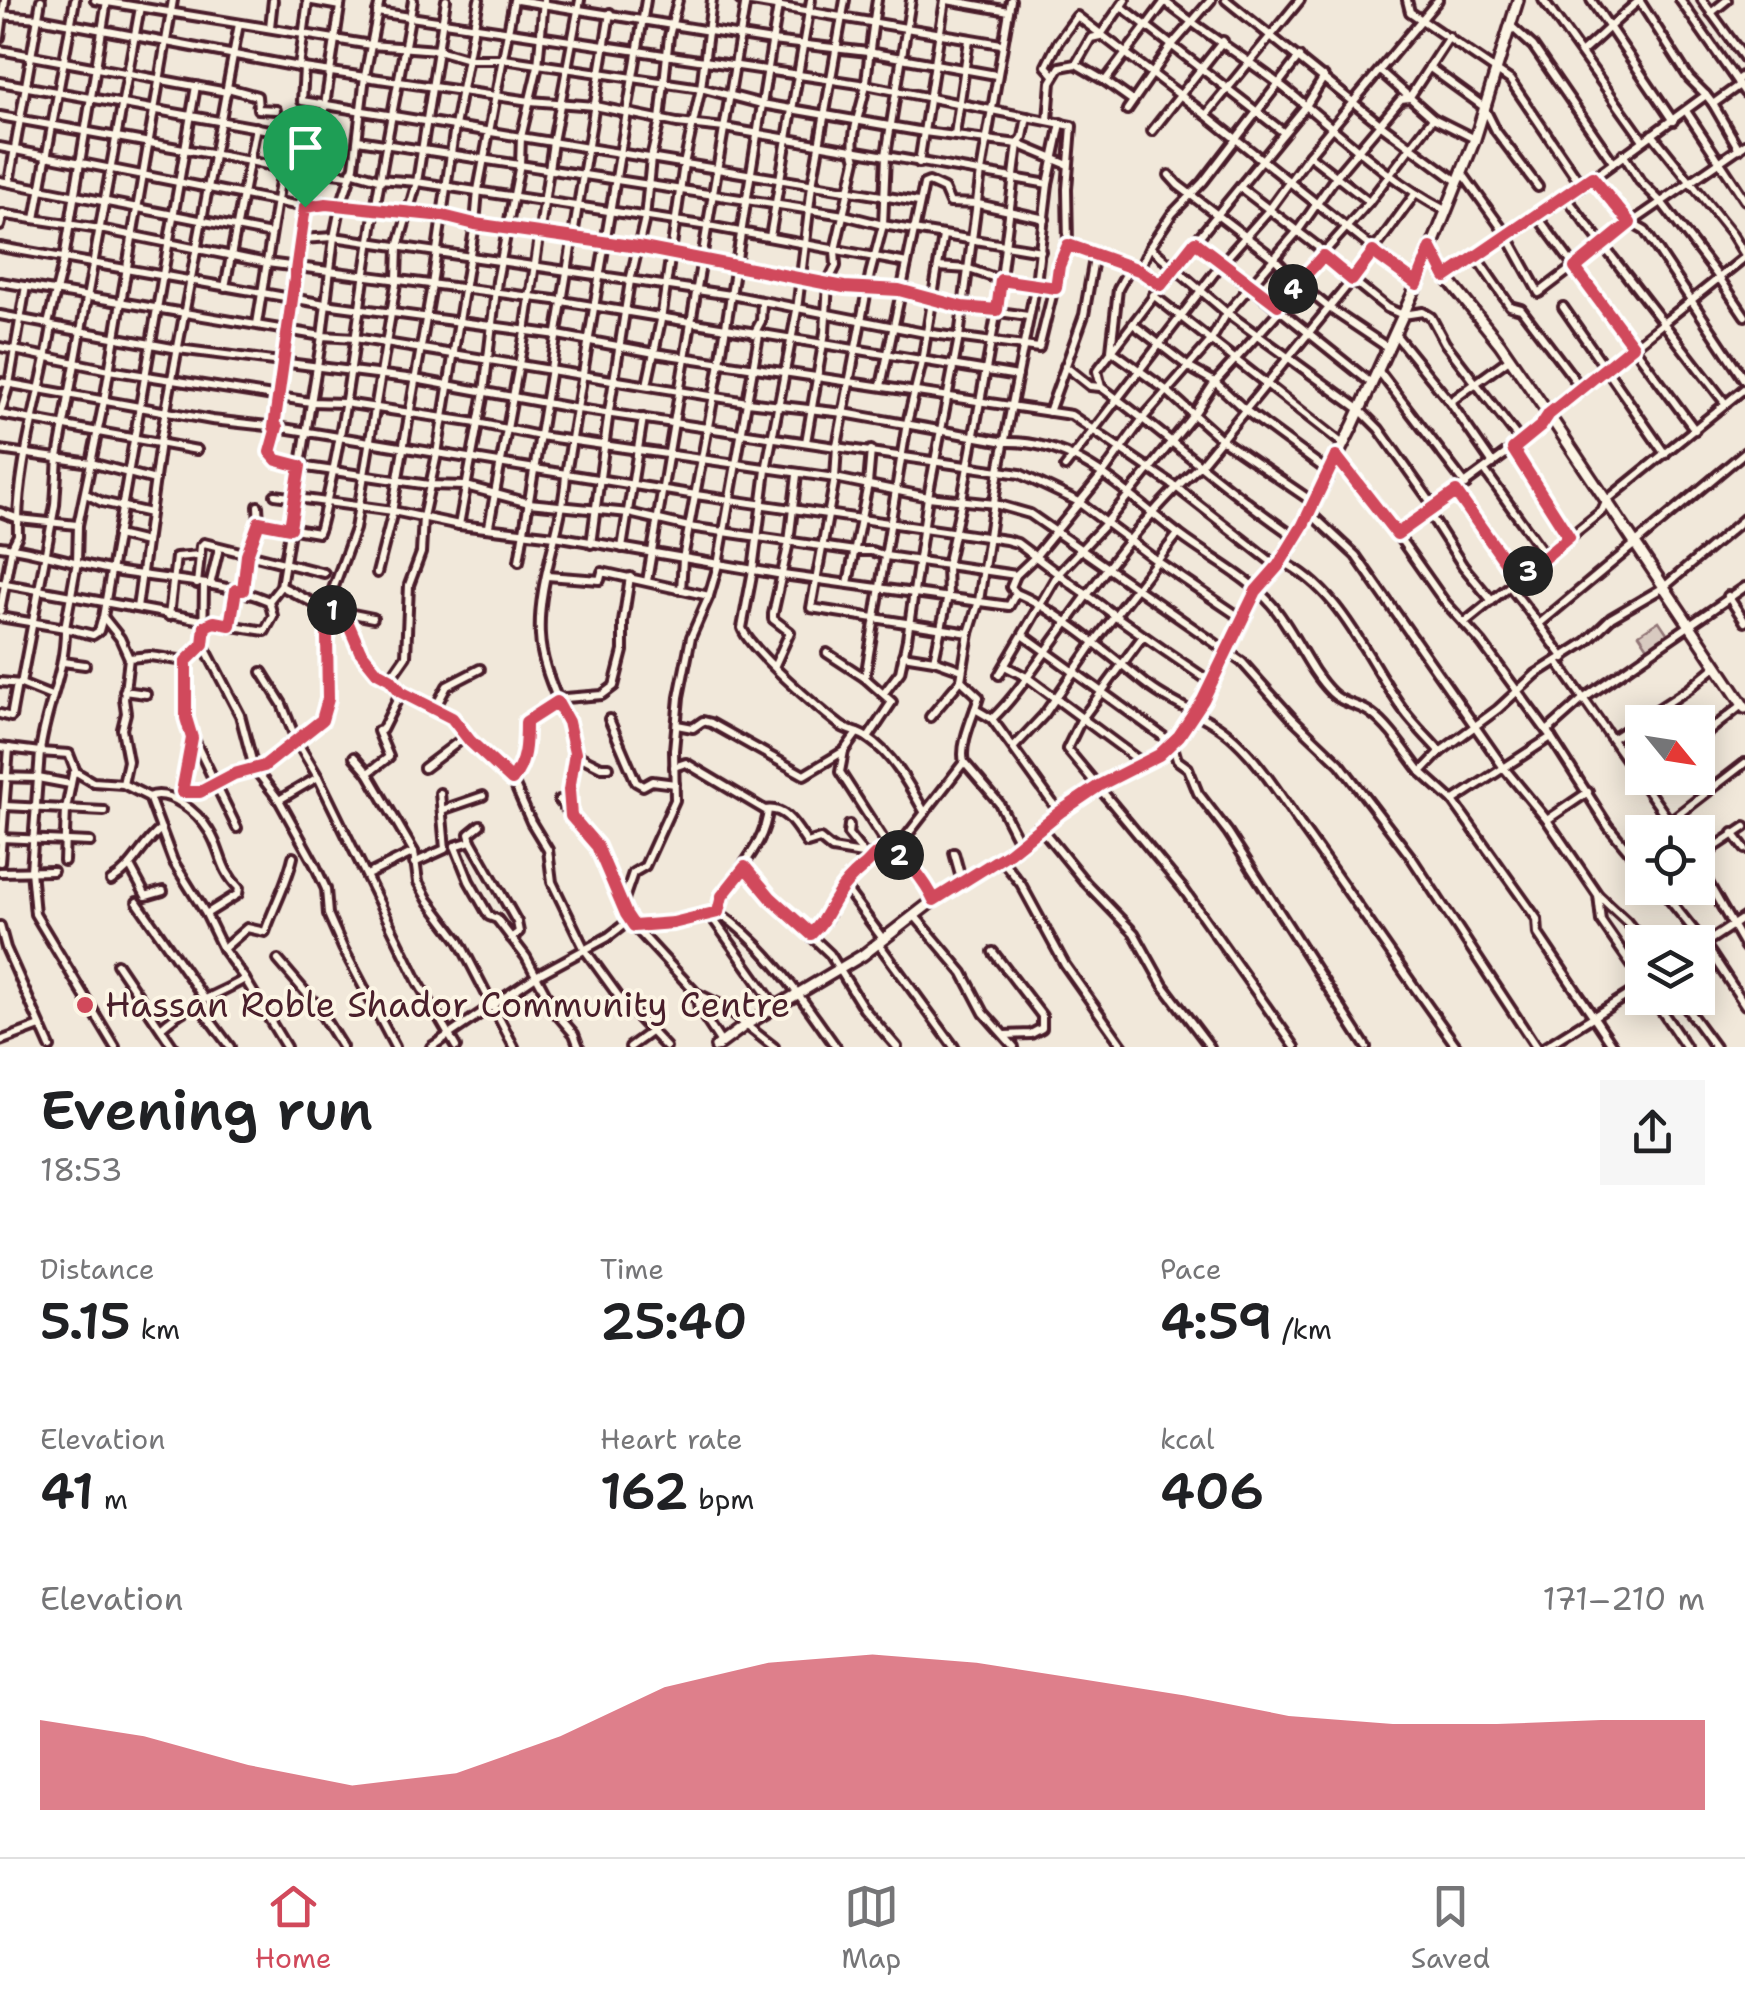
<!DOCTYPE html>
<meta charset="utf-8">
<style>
body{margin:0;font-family:"Shantell Sans",sans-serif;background:#f6f6f6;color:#202124;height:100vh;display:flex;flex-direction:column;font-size:38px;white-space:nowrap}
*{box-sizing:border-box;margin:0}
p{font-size:32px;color:#757577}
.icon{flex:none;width:55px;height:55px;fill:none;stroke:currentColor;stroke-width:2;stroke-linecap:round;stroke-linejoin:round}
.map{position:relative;height:1047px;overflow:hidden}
.drawer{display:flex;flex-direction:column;background:#fff;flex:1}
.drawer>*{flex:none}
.needle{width:65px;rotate:120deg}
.controls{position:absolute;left:1625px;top:705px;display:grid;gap:20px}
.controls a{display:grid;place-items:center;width:90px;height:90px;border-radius:0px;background:#fff;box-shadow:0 5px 25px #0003;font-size:50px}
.pin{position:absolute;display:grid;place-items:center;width:85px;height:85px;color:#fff;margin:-102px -42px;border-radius:50% 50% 50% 0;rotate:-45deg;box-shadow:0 0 10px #0007}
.pin .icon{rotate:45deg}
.km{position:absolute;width:50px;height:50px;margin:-25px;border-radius:50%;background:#222;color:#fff;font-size:28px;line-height:50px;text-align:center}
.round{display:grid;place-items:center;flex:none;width:105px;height:105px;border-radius:0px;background:#f6f6f6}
.summary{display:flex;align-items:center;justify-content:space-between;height:170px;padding:0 40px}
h1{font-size:55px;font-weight:600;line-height:75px}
.figures{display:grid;grid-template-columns:repeat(3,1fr);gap:15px;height:170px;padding:10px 40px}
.figures div{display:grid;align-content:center}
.figures b{font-size:50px;font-weight:600}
.figures small{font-size:28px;font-weight:400}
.figures p{font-size:28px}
.chart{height:280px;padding:20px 40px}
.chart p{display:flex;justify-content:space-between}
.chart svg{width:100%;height:180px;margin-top:10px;fill:#d1495b;opacity:.7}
.dock{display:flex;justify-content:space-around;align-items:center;height:140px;border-top:2px solid #e0e0e0;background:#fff;font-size:28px;color:#757577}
.dock a{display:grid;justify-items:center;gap:5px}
.dock .on{color:#d1495b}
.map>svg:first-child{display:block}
</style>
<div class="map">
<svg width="1745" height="1047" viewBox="0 0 1745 1047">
<rect width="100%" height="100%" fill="#f1e8da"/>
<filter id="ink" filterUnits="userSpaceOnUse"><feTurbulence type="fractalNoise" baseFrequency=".01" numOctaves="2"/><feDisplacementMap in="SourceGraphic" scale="20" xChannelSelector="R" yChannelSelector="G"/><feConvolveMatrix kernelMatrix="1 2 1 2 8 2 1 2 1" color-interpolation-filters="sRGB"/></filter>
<g filter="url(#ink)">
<path fill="#d8cac0" stroke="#917476" stroke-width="2.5" d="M1659 621 1669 636 1649 649 1639 634Z"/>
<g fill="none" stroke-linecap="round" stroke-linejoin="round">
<defs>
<g id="minor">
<path d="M95 0 371 45 438 50 469 59H504L701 88 762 104 924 132 1018 144 1068 165"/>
<path d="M307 0 340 6"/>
<path d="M517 0 772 41 868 52 996 75"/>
<path d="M740 0 1001 44"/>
<path d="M845 0 812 185 797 310 766 470 753 570 742 628C750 650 820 710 841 726 850 732 860 732 869 739 894 756 910 787 925 813"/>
<path d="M911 0 886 155 883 225 870 274 837 446 835 478 811 608 969 633"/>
<path d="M947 0 1009 11"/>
<path d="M1163 0C1201 31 1244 57 1283 87 1336 129 1385 179 1445 210"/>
<path d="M1226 0 1380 124 1457 181"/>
<path d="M1407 0 1410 12 1510 80 1582 186"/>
<path d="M1543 0 1643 140"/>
<path d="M1591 0 1673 121"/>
<path d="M1680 0 1745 93"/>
<path d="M1702 0 1745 59"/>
<path d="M1121 6 1283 132"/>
<path d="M1711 13 1727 0"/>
<path d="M0 15 39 18 304 68 530 101 595 106 677 123 725 128 1048 184"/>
<path d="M1511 26 1533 46 1613 162"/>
<path d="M270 27 273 0"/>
<path d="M0 37 5 0"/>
<path d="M0 50 227 92"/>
<path d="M1582 52C1602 35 1619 17 1640 0"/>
<path d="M1076 64 1105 81"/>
<path d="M299 67 308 0"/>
<path d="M1429 67 1484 107 1496 131 1538 187"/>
<path d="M304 68 302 101 918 202"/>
<path d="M1381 72 1433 118 1475 139"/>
<path d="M1054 75 1046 66 1058 42 1077 16 1206 115 1417 284"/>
<path d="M0 82 286 133 288 137 276 167"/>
<path d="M228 88 257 96 258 109 276 110"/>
<path d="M1706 95 1713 104 1738 86 1737 80 1745 74"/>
<path d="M1133 101 1105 81 1166 0"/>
<path d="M1713 104 1739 149"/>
<path d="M1127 110 1172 45 1211 0"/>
<path d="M1686 111 1745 200"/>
<path d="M1206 115 1300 0"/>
<path d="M0 116 250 161 309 175 324 172 349 175"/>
<path d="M1048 120 1051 82 1060 67 1076 64 1091 38 1100 36 1125 0"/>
<path d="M322 125 341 0"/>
<path d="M1152 131 1223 41"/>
<path d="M955 134 969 40"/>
<path d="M1652 134 1732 234 1745 255"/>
<path d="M358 140 844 215 883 225 1041 251"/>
<path d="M0 147 305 207 326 204 443 216 475 224 638 247 844 287 899 290 962 307 1028 316"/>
<path d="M1623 154 1640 181 1662 203 1720 279 1745 316"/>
<path d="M1309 155 1369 202"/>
<path d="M919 163 945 0"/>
<path d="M351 171 379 179 417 182 708 226 907 263"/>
<path d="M1462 173 1508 237 1539 293 1631 223 1645 231 1745 381"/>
<path d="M1169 175 1178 185 1275 259 1298 283 1329 308 1387 347"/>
<path d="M1592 177 1631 223 1745 144"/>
<path d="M0 181 271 234"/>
<path d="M9 182 41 0"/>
<path d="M1241 188 1318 247 1323 256 1387 308 1403 315 1423 312 1431 317 1445 343 1521 442"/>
<path d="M1565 196 1726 404"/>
<path d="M0 214 100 229 267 263 562 301 1018 376"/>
<path d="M1537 216 1695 430"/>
<path d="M35 219 75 0"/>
<path d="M0 226 3 214"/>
<path d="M770 237 811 0"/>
<path d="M300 239 334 237 731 295 925 333 1039 348 1059 267 1068 245 1067 189 1072 126 866 85 377 12"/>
<path d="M1195 242 1371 383"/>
<path d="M1068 245 1139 270 1161 285"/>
<path d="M0 247 325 304 558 335 655 353 1071 415 1176 487 1278 567"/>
<path d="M1150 247 1227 313 1359 409 1379 429 1435 508"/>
<path d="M1476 257 1510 306 1521 309 1581 388"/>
<path d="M938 267 969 269 1001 280 1056 287"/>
<path d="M1130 267 1118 289 1111 350 1166 390 1221 439 1313 502"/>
<path d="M1139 270 1150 247 1172 214 1203 182 1299 57"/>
<path d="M1446 277 1582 186 1706 95 1689 78 1639 0"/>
<path d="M0 282 322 336 355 338 747 402 844 413 1005 442C1080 440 1125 494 1181 536 1210 558 1248 577 1272 605 1295 632 1307 668 1332 693 1344 705 1360 704 1372 714 1391 728 1406 753 1421 772"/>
<path d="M26 286 9 384 0 414 197 450"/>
<path d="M225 287 256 127"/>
<path d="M1153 295 1343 444"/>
<path d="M1563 307 1665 454"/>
<path d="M0 315 48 324"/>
<path d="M257 324 282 169"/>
<path d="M1133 324 1190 368 1215 382 1245 410 1329 472"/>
<path d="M52 326 178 349 415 379 578 409 1020 474 1077 501 1157 561 1244 620"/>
<path d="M1394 333 1450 402 1493 464"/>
<path d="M754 334 761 321 762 302"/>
<path d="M0 347 109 370 311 402 344 403 477 423 540 436 835 478 928 497 995 504 1030 514 1242 662 1292 718 1340 764 1411 857 1536 1047"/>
<path d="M1065 366 1090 386 1100 387"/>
<path d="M1378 370 1466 485"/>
<path d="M0 382 212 420 277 427 696 495 1006 540 1017 543C1080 591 1145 638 1212 683"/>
<path d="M647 385 661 320 684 164 701 88 712 0"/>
<path d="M881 386 924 184 929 182 944 189 950 203 978 204 1045 219"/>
<path d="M1450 402 1509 359"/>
<path d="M1049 412 1084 315 1095 253"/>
<path d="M274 427 305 207"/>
<path d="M277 427 270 452 277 460 300 466 429 485 466 486 529 503 629 513 689 527 855 551H871L886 556 1016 575"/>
<path d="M806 442 825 332 828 282 836 266 835 250 856 160C848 137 861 112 865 89 869 59 872 30 877 0"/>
<path d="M1513 449 1569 537"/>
<path d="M0 450 91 463 155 480"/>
<path d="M1337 457 1375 503 1444 601 1482 643 1551 737 1608 826 1642 867"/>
<path d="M1065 467 1222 263 1269 210 1309 155 1438 0"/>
<path d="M1485 471 1546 556"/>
<path d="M1456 492 1518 580"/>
<path d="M86 494 102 502 150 513"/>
<path d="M275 495 393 511 459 525 555 536 783 575 1009 606 1016 593 1011 587 1016 575 1034 558 1102 475 1144 417 1210 342 1227 313 1297 232 1337 175 1401 99 1409 98 1449 37"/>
<path d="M0 512 19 519 77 525"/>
<path d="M392 512 432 285 455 126 479 0"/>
<path d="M1310 513 1356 556 1504 768 1547 820 1598 895 1601 921 1642 980"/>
<path d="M1429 513 1463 566 1492 601"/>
<path d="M259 523 318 533 320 528C345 432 355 332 371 234 383 155 400 78 413 0"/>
<path d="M459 525 484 392 497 281 520 164 521 137 538 66 544 0"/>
<path d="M489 526 525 332 553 142 580 0"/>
<path d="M1397 534 1531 435 1549 415 1745 257"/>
<path d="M117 535 146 542"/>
<path d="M1295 537C1227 491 1167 435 1101 387L1097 371 1195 242 1306 106 1324 77"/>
<path d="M591 544 609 411 630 281 645 218 651 158 660 120 669 36 678 0"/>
<path d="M0 546C39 551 76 564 115 571 166 580 222 581 269 601"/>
<path d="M622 548 643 418"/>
<path d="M519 561 610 13"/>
<path d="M1281 561C1341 589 1367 660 1404 711 1414 725 1428 738 1440 752"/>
<path d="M377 573 393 511"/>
<path d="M547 576 600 580 602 572 709 596"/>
<path d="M647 581 746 0"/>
<path d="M0 583 202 620"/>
<path d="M848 583 868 484 871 450"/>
<path d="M197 584 201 546 204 543 324 573"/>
<path d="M204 585 203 644 186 661 187 725 237 828"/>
<path d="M210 585 219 548"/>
<path d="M281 586 323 608 373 618"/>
<path d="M1510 587 1539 624 1745 452"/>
<path d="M243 590 247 555 259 523 258 506"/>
<path d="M681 590 683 559 720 363 779 0"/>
<path d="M1016 593C1056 609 1111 656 1146 684 1174 707 1208 714 1235 740 1262 765 1283 800 1304 830 1356 902 1405 975 1457 1047"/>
<path d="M1728 596 1745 622"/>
<path d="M269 601 281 586 322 336 334 237 340 208 354 166 365 76 380 0"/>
<path d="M137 608 160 442 239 24"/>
<path d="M0 611 12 547 18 535C16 465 41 395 52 326L48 324 64 259 107 1"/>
<path d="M344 614 360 651 377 672 390 679 401 692 452 718 483 754 512 779 531 822 548 850 552 882 585 950 619 997 666 1047"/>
<path d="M169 616 176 557 200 555"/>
<path d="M0 617 65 628 77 562 78 525 104 401 173 0"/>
<path d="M104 618 120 638 129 658"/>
<path d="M1464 623 1602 511 1607 500 1745 388"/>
<path d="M1539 624 1564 658"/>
<path d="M230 625 236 590"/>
<path d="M205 626 214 623 265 631 273 616 269 601"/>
<path d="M1023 635 1172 743 1177 760 1188 768 1198 793 1228 832 1366 1047"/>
<path d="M1143 636 1081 720 1067 749 1184 890 1295 1047"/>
<path d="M203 644 240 715 254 768 279 800 315 865 326 889 328 914 343 948 395 1047"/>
<path d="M827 653 865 678"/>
<path d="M903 655 934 660 962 670"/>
<path d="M934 660 948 596 947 566 962 499 997 310 1018 144 1023 137 1027 117"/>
<path d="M1557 661 1677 832"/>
<path d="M63 662 85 665"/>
<path d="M775 665 790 632 773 619V614L789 542 797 475"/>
<path d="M1005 666 1028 678 1141 762"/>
<path d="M262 672 282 704 296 740 318 777 418 982 456 1047"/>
<path d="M999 675 1058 574 1106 523 1194 414 1215 382 1279 311 1277 305 1369 202 1433 118"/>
<path d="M390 679 406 656 409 585 421 553 423 517 437 454 475 224 478 190 514 0"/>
<path d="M0 682 21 684 51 696"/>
<path d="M21 684 55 505 58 457 140 7"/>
<path d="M124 691 146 694"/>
<path d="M884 693 900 672 907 639 928 497 959 337 981 172 1011 0"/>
<path d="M975 709 992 719 1059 812"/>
<path d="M434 710 447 686 480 669"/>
<path d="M0 714 11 717 17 684"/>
<path d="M930 717 961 680"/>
<path d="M609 719 636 782 643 786 652 781 675 784"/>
<path d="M992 719C1013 699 1028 676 1045 653 1092 588 1141 518 1201 464L1352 280 1415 194"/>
<path d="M677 725 693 728 703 721 711 723 804 775 844 751"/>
<path d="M1547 731 1583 699 1745 587"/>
<path d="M868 738 892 702 865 678 907 423 922 362 943 236"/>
<path d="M192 739 182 792 201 791 234 774 264 765 322 719 328 699 327 637 332 592 355 529 397 278 398 247 417 182 446 0"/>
<path d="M1612 739 1689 689 1716 666"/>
<path d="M1698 740 1742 705"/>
<path d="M0 747 40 752C45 709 66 671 65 628L93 635 99 631 103 617 196 86"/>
<path d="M1014 747 1044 715 1093 644 1178 534"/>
<path d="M354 757 368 773 414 852 418 882 428 900 459 941 514 1047"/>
<path d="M964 762 999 803 1020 844"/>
<path d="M609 767H601L575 754C569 712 542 679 540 635 537 581 563 528 566 474L646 0"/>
<path d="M674 767 686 763 765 810C786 806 796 827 807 843L820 839 832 849 874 856"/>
<path d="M424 768 466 736"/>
<path d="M76 772 93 782 123 784 149 797 173 861 206 914 223 949 245 979 286 1047"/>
<path d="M368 773 389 757 378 731 382 730 401 692"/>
<path d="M0 777 38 778 70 784"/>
<path d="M512 780 524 755 528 720 565 698 602 695 614 686 623 651V622L630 577"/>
<path d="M123 784 128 761 122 729 126 713 124 699 129 658 150 656 186 661"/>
<path d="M149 797C169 788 198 813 209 831 222 851 219 868 239 888L238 894 206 914"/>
<path d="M279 800 318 777"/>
<path d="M559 800 597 847 626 915 634 926 696 993 719 1004 774 1047"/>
<path d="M1453 801 1551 737"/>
<path d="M5 806 104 811"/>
<path d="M442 810 483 796"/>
<path d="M571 812 569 790 575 754"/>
<path d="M1547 820 1588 792"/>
<path d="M1670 821 1745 763"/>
<path d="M849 825 848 834 864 854"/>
<path d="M1041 828 1085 882 1134 933 1163 985 1210 1047"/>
<path d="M1733 833 1745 849"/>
<path d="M1 838 90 842"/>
<path d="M471 841 517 922 519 932 511 938"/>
<path d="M455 846 469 881 489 916 497 919 526 957 556 1013 574 1034 579 1047"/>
<path d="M455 846 471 841 469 834 480 825"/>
<path d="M881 851H895L926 884 934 900"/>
<path d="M895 851 964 762C959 745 974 714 979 697L961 680 969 633 979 601 999 470 1036 283 1048 184 1061 123"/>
<path d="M954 853 962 882"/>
<path d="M1001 859 1021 884 1065 965 1123 1047"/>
<path d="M64 861 66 809 73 774 76 772 69 754 40 752 31 870 35 914 115 1047"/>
<path d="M0 862 9 748"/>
<path d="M414 863 445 849 440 793"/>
<path d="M1698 865 1745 947"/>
<path d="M1698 865 1715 847 1745 827"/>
<path d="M745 867 771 898 830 954 864 1009 897 1047"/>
<path d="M131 868 146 896 163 891"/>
<path d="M0 872 53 871"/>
<path d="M367 875 414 852"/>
<path d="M111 881C134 868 140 846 161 829"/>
<path d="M844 886 883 939"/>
<path d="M1660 888 1704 943 1745 1005"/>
<path d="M1599 896 1627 922 1643 942"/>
<path d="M137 902 204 998"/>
<path d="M622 905 633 873 645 866 675 800 674 750 679 697 691 637 709 596 718 565 759 335"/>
<path d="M718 912C768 946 801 998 836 1047"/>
<path d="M709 913 775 1006"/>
<path d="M914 915 963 973 984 1013 1014 1047"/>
<path d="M0 926 6 948 50 1047"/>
<path d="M811 934 827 918 834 900 850 877 881 851 885 842 840 772 844 751 857 733"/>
<path d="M878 943 954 1047"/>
<path d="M1698 948 1745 917"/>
<path d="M223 949 247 928 265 932C274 906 287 884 293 857"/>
<path d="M993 952 1042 1016V1028L1031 1034 1005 1035"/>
<path d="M278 960 314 1002 342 1047"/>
<path d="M117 964 173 1047"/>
<path d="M696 994 699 1009 720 1041 718 1045"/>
<path d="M1653 998 1686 1047"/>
<path d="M1679 998 1715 1047"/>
<path d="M198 1004 230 1047"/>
<path d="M162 1027C186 1005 217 995 245 979"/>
<path d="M0 1041 40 1026"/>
<path d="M431 1047 536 976 608 937 626 923 644 927 718 912C728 875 764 852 768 810"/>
<path d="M630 1047 652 1031"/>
<path d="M1545 1047 1642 986"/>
<path d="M1614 1047 1538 934 1537 919 1453 801 1421 772 1440 752 1498 709 1536 674 1586 642 1611 618 1664 587 1745 518"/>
</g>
<g id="tertiary">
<path d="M1431 248 1446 277 1500 344 1549 415 1745 708"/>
<path d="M716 1047 747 1024 863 955 934 900 1009 853 1059 812 1100 785 1165 751 1184 730 1203 700 1257 591 1278 567 1303 525 1353 425 1417 284 1475 139 1518 0"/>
</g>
</defs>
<use href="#minor" stroke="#4a1f2b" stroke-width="14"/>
<use href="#tertiary" stroke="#4a1f2b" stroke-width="16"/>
<use href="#minor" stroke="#fcf5e5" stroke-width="6"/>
<use href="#tertiary" stroke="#fcf5e5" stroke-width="9"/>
</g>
</g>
<g fill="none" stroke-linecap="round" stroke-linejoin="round" filter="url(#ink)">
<defs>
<path id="route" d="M1592 177 1630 223 1575 268 1633 346 1549 414 1541 426 1513 449 1569 537 1518 580 1456 492 1397 534 1336 456 1303 525 1278 566 1256 591 1203 700 1179 736 1159 755 1100 785 1060 812 1009 853 934 900C928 887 903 849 888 849 876 850 871 861 863 867 852 876 844 884 837 896 826 913 826 919 811 934L771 898 745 867 722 896 718 912 673 923 634 926 626 914 597 846 571 816 569 790 575 753 568 722 557 702 526 722C526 743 526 762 512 780L470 741 452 718 401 692 390 679 377 672 360 651 344 614 332 609 327 637 328 699 322 720 264 766 234 774 200 792H182L192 738 186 718V661L203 644 205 626 214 622 230 625 236 590H243L247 555 259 522 290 528 300 466 277 460 270 452 277 427H274L305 207 326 204 443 216 475 224 638 247 844 287 899 290 962 307 997 310 1001 280 1056 288 1059 266 1068 245 1139 270 1161 285 1195 242 1278 305 1323 256 1352 280 1373 252 1417 284 1431 248 1446 277Z"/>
</defs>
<use href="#route" stroke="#fff" stroke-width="20"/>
<use href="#route" stroke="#d1495b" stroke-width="12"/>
</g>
<circle fill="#d1495b" stroke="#fcf5e5" stroke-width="4" cx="85" cy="1005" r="10"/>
<g text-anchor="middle" stroke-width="8" stroke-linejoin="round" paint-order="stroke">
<g font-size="35" fill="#4a1f2b" stroke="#fcf5e5" text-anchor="start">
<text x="105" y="1017">Hassan Roble Shador Community Centre</text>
</g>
</g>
</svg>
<div class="controls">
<a><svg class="needle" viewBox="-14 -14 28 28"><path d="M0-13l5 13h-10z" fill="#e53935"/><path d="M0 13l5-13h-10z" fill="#757577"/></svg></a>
<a><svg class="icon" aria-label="locate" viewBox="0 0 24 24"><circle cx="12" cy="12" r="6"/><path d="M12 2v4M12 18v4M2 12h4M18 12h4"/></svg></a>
<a><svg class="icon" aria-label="layers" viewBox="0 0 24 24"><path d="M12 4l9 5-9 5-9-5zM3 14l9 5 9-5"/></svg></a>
</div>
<div class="pin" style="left:305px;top:207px;background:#1e9e55"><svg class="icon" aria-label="arrive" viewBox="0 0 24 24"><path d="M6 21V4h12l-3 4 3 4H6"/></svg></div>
<b class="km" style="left:332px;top:610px">1</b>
<b class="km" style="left:899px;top:855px">2</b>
<b class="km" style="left:1528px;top:571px">3</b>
<b class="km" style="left:1293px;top:289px">4</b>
</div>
<section class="drawer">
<div class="summary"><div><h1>Evening run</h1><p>18:53</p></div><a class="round"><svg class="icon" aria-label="share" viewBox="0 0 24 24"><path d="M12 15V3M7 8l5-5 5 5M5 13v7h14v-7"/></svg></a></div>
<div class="figures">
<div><p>Distance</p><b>5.15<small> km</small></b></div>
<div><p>Time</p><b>25:40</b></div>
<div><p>Pace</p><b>4:59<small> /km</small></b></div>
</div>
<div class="figures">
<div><p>Elevation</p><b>41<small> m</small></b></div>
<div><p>Heart rate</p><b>162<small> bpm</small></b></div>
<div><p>kcal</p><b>406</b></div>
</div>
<div class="chart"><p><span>Elevation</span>171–210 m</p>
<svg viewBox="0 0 160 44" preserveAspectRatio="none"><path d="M0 44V22L10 26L20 33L30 38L40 35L50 26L60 14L70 8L80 6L90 8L100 12L110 16L120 21L130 23L140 23L150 22L160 22V44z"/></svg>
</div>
</section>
<nav class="dock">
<a class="on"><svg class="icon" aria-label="home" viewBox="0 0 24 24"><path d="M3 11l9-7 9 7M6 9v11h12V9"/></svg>Home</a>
<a><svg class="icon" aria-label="map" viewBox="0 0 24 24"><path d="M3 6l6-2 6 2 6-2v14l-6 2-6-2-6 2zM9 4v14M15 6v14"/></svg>Map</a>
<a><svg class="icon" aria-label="saved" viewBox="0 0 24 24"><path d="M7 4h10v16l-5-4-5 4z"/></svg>Saved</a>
</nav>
